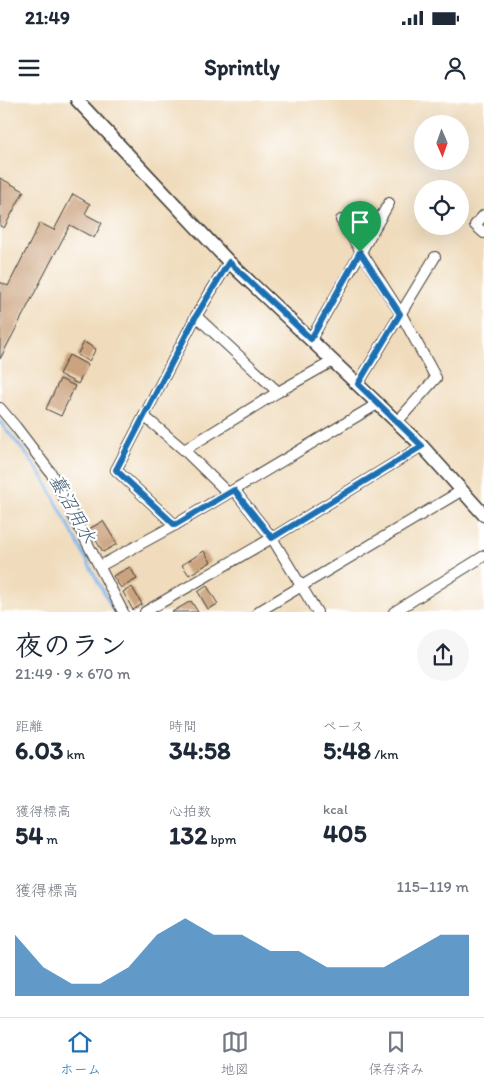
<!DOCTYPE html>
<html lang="ja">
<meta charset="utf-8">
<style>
body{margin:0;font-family:Itim,"Klee One",sans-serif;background:#f6f6f7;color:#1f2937;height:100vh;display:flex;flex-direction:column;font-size:19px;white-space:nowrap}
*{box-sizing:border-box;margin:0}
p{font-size:16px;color:#747a83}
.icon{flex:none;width:28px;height:28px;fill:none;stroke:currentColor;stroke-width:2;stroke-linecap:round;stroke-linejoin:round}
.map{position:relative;height:512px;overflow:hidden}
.drawer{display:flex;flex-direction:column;background:#fff;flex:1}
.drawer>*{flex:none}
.needle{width:32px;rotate:178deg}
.controls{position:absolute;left:414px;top:15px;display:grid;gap:10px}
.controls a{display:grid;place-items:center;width:55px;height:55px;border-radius:50%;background:#fff;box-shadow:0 5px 20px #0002;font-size:25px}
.pin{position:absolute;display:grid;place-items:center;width:42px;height:42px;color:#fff;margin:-51px -21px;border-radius:50% 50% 50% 0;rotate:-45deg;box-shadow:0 0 5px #0007}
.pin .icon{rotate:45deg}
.round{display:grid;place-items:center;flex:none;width:52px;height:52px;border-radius:26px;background:#f6f6f7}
.overview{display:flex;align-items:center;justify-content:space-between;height:85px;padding:0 15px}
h1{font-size:28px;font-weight:700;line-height:38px}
.figures{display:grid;grid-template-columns:repeat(3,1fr);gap:8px;height:85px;padding:5px 15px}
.figures div{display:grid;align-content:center}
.figures b{font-size:25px;font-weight:700}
.figures small{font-size:14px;font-weight:400}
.figures p{font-size:14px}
.chart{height:140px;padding:10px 15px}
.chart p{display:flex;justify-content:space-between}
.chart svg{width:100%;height:90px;margin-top:5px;fill:#1f6fb2;opacity:.7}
.status{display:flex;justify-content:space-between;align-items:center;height:35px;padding:0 25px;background:#fff;direction:ltr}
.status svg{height:14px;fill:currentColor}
header{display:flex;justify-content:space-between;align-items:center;height:65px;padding:0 15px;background:#fff;font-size:22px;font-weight:700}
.tabs{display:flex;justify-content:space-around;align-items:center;height:70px;border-top:1px solid #e0e1e3;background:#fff;font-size:14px;color:#747a83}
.tabs a{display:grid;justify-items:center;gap:2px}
.tabs .selected{color:#1f6fb2}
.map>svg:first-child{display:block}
</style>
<div class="status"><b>21:49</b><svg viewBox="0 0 49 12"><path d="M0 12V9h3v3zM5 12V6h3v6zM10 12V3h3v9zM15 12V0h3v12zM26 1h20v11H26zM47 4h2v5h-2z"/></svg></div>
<header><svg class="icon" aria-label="menu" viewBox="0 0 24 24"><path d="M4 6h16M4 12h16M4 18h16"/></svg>Sprintly<svg class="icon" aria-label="person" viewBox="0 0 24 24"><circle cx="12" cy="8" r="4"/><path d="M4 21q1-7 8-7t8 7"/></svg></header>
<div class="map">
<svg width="484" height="512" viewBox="0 0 484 512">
<rect width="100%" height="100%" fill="#fff"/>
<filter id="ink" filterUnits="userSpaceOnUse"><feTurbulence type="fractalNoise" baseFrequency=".02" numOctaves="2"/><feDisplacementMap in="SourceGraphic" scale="10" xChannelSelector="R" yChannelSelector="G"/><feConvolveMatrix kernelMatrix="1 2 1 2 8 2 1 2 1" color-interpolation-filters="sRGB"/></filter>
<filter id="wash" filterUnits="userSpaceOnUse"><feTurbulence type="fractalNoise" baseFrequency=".0096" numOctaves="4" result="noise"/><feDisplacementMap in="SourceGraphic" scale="20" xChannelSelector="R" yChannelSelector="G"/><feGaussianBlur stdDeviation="1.12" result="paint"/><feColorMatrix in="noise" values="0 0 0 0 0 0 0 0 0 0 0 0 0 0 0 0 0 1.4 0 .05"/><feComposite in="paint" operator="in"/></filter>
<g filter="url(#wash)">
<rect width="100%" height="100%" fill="#f0dcbc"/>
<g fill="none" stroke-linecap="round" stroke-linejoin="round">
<path stroke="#7bb4eb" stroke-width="3" d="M0 322 27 355 44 379 114 512"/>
</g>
<g id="blocks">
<g fill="#cba37f">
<path d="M0 78 24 91 4 128 0 126Z"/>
<path d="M73 94 90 104 85 114 102 123 94 138 70 125 0 259V182L8 186 40 123 54 130Z"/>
<path d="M84 242 96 249 89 261 77 255Z"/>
<path d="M69 255 88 265 78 284 59 274Z"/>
<path d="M60 279 75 286 61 316 46 309Z"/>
<path d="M103 421 117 444 103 452 89 429Z"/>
<path d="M204 451 211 462 189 475 182 465Z"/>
<path d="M130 467 137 479 121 488 113 476Z"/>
<path d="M207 486 218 504 208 509 198 492Z"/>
<path d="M132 487 142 504 133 510 123 492Z"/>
<path d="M191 501 198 512H172Z"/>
</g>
</g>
</g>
<g filter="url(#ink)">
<use href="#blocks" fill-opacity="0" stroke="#3c3934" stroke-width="1"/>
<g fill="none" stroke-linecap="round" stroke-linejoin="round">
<defs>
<g id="minor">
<path d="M484 115 475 125 484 133"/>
<path d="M341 120 401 214 436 278 397 322"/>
<path d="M196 216 278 292"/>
<path d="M311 239 389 103"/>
<path d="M358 284 435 157"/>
<path d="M0 308 16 327 51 373 123 512"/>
<path d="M144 316 184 350 228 393"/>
<path d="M184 350 278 292 333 261"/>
<path d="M234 390 272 438 317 512"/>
<path d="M175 425 116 370 196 216 229 162"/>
<path d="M100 466 175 425 379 303"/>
<path d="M145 512 272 438 422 346"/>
<path d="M258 512 461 391"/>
<path d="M394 512 484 456"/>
</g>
<path id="tertiary" d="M77 0 229 162 422 346 484 415"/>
</defs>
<use href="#minor" stroke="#3c3934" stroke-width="12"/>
<use href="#tertiary" stroke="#3c3934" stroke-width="15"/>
<use href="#minor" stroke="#fff" stroke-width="10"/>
<use href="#tertiary" stroke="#fff" stroke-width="12"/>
</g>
</g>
<g fill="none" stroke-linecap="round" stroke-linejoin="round" filter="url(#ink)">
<defs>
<path id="route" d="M360 152 400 214 358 284 422 346 272 438 234 390 175 425 116 370 196 216 229 162 311 239Z"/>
</defs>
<use href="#route" stroke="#fff" stroke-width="10"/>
<use href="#route" stroke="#1f6fb2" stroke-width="6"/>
</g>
<g text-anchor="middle" stroke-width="4.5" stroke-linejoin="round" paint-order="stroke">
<g font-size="19" font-style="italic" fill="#476079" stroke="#fff">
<text transform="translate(73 408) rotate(61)" y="7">蟇沼用水</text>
</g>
</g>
</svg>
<div class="controls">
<a><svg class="needle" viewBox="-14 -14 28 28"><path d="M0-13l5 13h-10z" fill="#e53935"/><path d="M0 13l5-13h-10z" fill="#747a83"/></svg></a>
<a><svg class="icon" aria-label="locate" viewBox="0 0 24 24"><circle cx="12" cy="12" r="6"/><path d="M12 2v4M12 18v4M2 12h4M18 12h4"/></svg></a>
</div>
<div class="pin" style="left:360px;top:152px;background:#1e9e55"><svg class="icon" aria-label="arrive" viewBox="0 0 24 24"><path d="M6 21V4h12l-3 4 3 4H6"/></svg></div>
</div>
<section class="drawer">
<div class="overview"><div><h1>夜のラン</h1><p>21:49 · 9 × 670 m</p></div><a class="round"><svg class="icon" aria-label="share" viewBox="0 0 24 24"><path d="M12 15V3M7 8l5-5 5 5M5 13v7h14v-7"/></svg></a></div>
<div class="figures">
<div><p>距離</p><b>6.03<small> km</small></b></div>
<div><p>時間</p><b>34:58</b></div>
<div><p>ペース</p><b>5:48<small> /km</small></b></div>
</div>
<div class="figures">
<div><p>獲得標高</p><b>54<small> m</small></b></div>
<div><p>心拍数</p><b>132<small> bpm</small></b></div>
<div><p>kcal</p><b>405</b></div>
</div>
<div class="chart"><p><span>獲得標高</span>115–119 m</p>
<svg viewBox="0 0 160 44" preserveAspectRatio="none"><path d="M0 44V14L10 30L20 38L30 38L40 30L50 14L60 6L70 14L80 14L90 22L100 22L110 30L120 30L130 30L140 22L150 14L160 14V44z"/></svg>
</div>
</section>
<nav class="tabs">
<a class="selected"><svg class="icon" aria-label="home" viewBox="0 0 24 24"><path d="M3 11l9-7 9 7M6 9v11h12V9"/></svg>ホーム</a>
<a><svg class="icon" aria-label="map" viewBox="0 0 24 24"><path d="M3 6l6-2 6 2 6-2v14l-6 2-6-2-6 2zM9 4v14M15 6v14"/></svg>地図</a>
<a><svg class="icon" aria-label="saved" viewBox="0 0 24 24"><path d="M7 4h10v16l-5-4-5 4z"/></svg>保存済み</a>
</nav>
